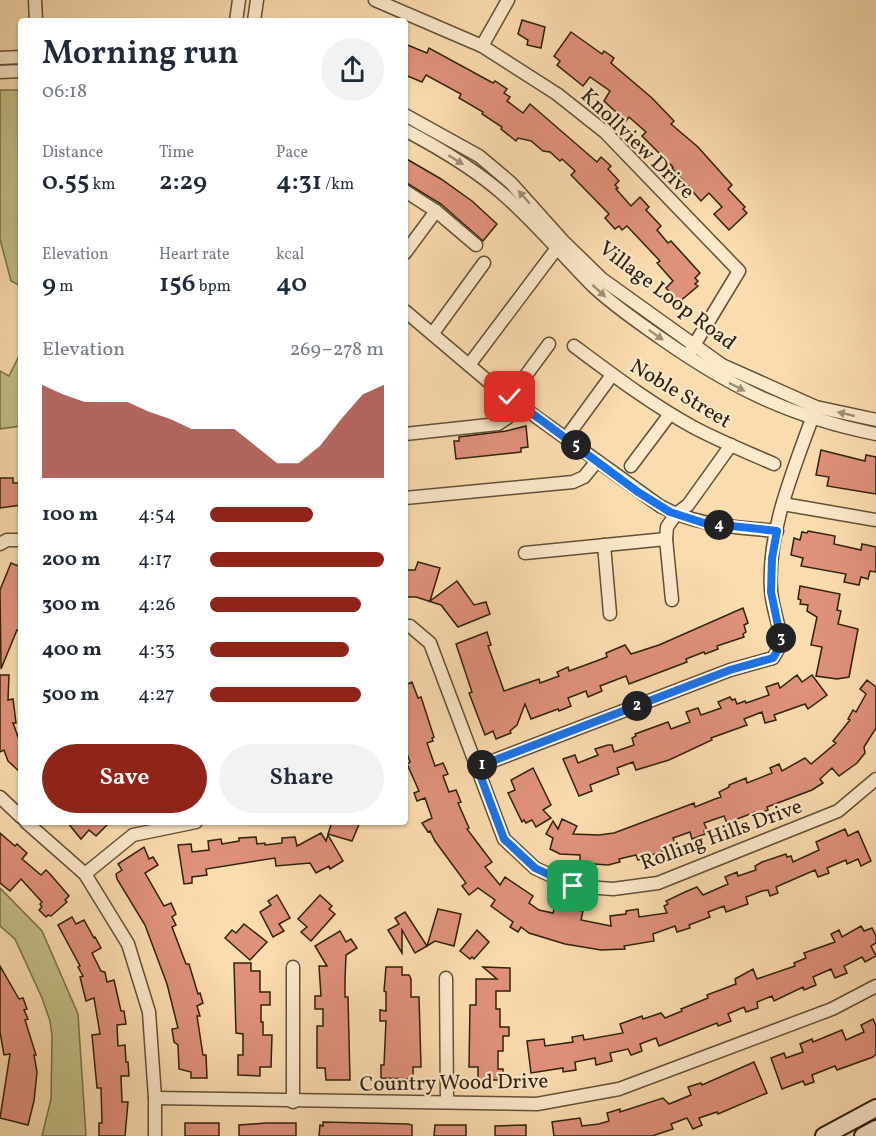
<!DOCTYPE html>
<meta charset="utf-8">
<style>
body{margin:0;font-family:Vollkorn,serif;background:#f2f2f3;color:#1f2937;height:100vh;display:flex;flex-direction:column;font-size:22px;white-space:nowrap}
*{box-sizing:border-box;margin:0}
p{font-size:20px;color:#747a83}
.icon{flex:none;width:33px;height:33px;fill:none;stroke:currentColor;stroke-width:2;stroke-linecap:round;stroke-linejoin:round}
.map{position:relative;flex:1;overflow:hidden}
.side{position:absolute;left:18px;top:18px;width:390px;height:807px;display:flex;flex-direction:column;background:#fff;border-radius:6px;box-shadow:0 2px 4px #0004}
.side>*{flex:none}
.pin{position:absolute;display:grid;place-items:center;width:51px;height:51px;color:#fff;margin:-26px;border-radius:12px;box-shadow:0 3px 9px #0006}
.km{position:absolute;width:30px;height:30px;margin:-15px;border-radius:50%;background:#222;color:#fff;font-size:16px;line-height:30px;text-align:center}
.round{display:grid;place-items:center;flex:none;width:63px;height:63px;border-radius:32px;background:#f2f2f3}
.headline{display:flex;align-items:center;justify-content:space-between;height:102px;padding:0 24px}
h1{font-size:33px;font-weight:600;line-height:45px}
.metrics{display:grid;grid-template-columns:repeat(3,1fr);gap:9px;height:102px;padding:6px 24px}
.metrics div{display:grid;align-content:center}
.metrics b{font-size:26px;font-weight:600}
.metrics small{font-size:16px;font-weight:400}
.metrics p{font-size:16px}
.chart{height:168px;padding:12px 24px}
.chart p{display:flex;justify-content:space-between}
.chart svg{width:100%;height:108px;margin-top:6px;fill:#8f2418;opacity:.7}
.cta{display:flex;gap:12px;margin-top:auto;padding:12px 24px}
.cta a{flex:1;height:69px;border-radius:36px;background:#8f2418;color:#fff;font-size:24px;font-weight:600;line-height:69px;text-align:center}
.cta a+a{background:#f2f2f3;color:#1f2937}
ul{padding:0 24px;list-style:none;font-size:20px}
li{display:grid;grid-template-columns:96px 72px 1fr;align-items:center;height:45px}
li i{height:15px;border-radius:8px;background:#8f2418}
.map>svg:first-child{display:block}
</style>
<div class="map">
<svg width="876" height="1136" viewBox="0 0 876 1136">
<rect width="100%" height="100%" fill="#fbdcaf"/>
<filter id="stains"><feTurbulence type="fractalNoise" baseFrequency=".00333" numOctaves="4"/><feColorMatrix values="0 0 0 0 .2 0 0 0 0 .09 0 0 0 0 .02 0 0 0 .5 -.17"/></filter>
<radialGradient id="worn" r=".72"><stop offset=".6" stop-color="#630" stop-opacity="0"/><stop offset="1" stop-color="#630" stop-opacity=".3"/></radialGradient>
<g fill="#c3bf87" stroke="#79704a" stroke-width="1.5">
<path d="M0 90H21V286L11 281 0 239Z"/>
<path d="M21 352V426L0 429V371L9 376Z"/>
<path d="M0 888 42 931 78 1014 86 1136H42L51 1099 52 1036 50 1021 42 998 15 939 0 926Z"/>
</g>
<g fill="#e0917c" stroke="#2f210d" stroke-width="1.5">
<path d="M522 20 545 27 541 48 527 45 528 40 518 34Z"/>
<path d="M571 32 602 54 604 51 614 58 611 63 652 98 674 121 671 124 698 147 732 185 728 189 745 207 743 209 747 213 729 230 714 214 722 207 709 193 701 201 672 168 673 167 642 136 646 132 629 117 626 121 604 101 610 91 590 77 583 86 557 65 560 61 554 56Z"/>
<path d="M405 44 427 53 429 48 493 83 495 81 507 89 504 93 510 97 507 101 523 113 530 104 597 162 601 157 611 166 608 169 619 181 615 185 618 188 616 189 631 206 640 197 649 207 646 210 661 226 657 230 668 243 671 241 700 273 695 278 698 281 695 284 698 286 679 302 666 288 673 281 657 263 660 261 627 226 622 230 619 226 615 229 605 218 609 214 571 175 575 171 562 159 560 161 550 152 543 151 531 141 518 138 516 141 501 129 502 127 482 114 483 112 459 98 461 94 426 75 422 82 405 75Z"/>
<path d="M405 158 441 179 472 201 497 224 483 241 441 204 405 182Z"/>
<path d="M526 426 528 447 521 448V452L456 459 454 441H459V437L506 431Z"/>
<path d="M821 450 865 461 866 455 876 457V494L827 486 829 477 816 475Z"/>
<path d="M0 478H13V483H21V505L0 508Z"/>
<path d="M808 531 835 536 834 544 861 550 862 544 876 547V572L870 571 868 579 861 577 859 585 844 582 846 574 801 566 803 558 791 555 794 538 800 540 802 532 807 533Z"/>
<path d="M418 562 440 568 430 601 457 581 474 605 486 602 490 614 458 627 441 605 416 597H405V570H415Z"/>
<path d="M11 563 21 567V631L17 630 1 669 0 590Z"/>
<path d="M800 586 840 594 837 610 841 611 838 624 858 629 849 677 837 679 816 676 822 647 811 645 817 617 807 611 808 605 800 604 801 600 798 599Z"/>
<path d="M743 608 748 623 744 625 746 632 743 634 744 637 717 646 718 649 705 654 704 652 686 659 687 662 629 684 626 676 600 686 602 691 588 697 586 691 568 698 571 706 559 711 558 709 531 719 525 704 517 725 510 731 511 733 496 739 493 731 485 735 469 693 472 692 456 644 487 632 491 645 488 646 504 691 539 679 540 683 559 676 557 672 568 667 569 671 591 663 607 657 606 653 625 645 631 654 659 645Z"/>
<path d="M0 675H9L8 700 13 699 16 723H13L21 745V773L8 761 4 750 0 752Z"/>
<path d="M797 675 802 682 812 675 827 695 808 709 805 704 774 715 776 720 765 723 762 712 744 719 747 725 711 738 712 740 669 760 636 770 633 762 617 768 619 774 590 785 592 791 579 796 563 759 575 755 578 763 598 755 595 749 608 745H612L614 752 634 745 632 738 636 736 635 734 668 722 671 729 690 722 686 712 698 708 701 715 721 708 718 702 730 697 732 700 735 699 737 704 745 701 746 703 769 695 766 687 778 683 780 688Z"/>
<path d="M867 680 876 687V728L864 747 865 753 857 763 839 776 832 768 820 779 823 783 812 790 767 807 768 810 756 815 755 812 727 823 724 816 704 823 707 830 704 831 705 834 692 839 690 832 673 838 676 845 674 847 638 860 636 855 619 859 620 862 608 865 580 863V855L560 854 550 849 553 838 546 834 553 821 558 829 562 819 577 826 573 834 599 835 614 833 694 803 695 807 715 799 721 797 719 792 729 787V785L746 778 747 783 772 773 770 768 779 764 782 771 805 758 811 764 836 743 833 741 850 720 848 719 853 710 856 712 866 694 860 689Z"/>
<path d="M412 682 418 698 421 697 422 700 434 737 432 738 433 741 427 743 435 766 443 763 448 774 443 776 449 792 456 790 461 802 458 803 469 828 467 829 492 862 485 867 500 885 505 877 533 896 529 903 539 910 553 913 555 906 583 911 581 920 611 926 610 916 626 914V911L638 909 639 917 667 913 664 906 668 904 666 901 685 892 697 887 703 895 728 884 725 877 737 872 738 876 756 870 755 866 762 862 786 854 787 857 791 856 793 862 819 850 816 842 845 829 848 836 858 831 871 861 861 866 858 859 847 864 846 860 827 868 829 873 818 877 815 870 776 887 778 893 770 896 768 890 762 891 746 897 748 904 726 912 724 906 708 912 710 917 689 925 690 928 677 932 675 926 653 934 654 941 624 946 625 949 601 950 565 944 529 933 521 927 518 932 510 927 513 922 491 906 495 900 478 888 469 895 462 886 466 883 435 841 430 831 428 832 422 823 432 818 425 798 417 801 414 793 419 791 407 764 410 762 405 748V685Z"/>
<path d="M533 768 551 805 543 810 551 818 536 827 532 820 526 823 524 820 522 822 508 793 515 790 511 780Z"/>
<path d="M67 822H110L96 836 89 830 81 839Z"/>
<path d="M332 822H360L352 841 328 834Z"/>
<path d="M0 833 15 846 17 844 27 853 22 859 41 875 46 870 50 874 69 896 65 900 67 902 51 916 48 915 46 917 39 910 42 907 40 904 42 902 21 879 10 891 0 883Z"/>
<path d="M321 833 326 841 328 835 343 861 330 869 329 866 316 873 310 863 276 866 275 858 206 869 207 875 192 877V883L184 884 178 845 191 844 192 852 209 850 208 841 221 839 222 844 239 841V838L256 837 257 844 265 843V845L282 843V838L295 837 297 846Z"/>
<path d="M144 847 149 859 153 857 158 865 145 873 164 906 171 903 176 914 172 917 176 925 172 927 186 964H189L198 994 200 993 203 1003 197 1006 200 1016H197L203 1055H206L207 1078H191V1072L179 1069 178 1045 174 1042 172 1029 178 1028 167 984 145 925 117 879 116 874 122 870 118 864Z"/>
<path d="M277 895 290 918 279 924 284 931 273 937 260 912 271 905 268 901Z"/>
<path d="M320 895 332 906 329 909 335 914 311 941 301 932 307 927 298 919Z"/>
<path d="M438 909 461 914 454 946 435 941 427 946Z"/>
<path d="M405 912 427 946 415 953 402 930V953L388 930 399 924 395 918Z"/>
<path d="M72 917 76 924 84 920 94 938 95 937 101 948 92 953 101 971 105 972 107 982 114 980 121 1011H124L126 1024 117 1025 118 1046 125 1045 126 1062H128L129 1076H121L122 1102H128L125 1136H99V1123H102L101 1088H97L92 1035 100 1034 94 998 86 1001 80 977 83 976 78 967 80 966 58 925Z"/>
<path d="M244 924 267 942 250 960 225 938 232 930 236 933Z"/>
<path d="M861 926 864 931 872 928 876 936V943L871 946 876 956 865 962 862 957 844 966 847 973 835 978 831 969 813 977 816 985 804 990 803 987 774 1001 772 996 757 1002 758 1008 746 1012 744 1007 728 1014 731 1021 718 1026 717 1023 659 1046 656 1038 640 1044 642 1051 634 1054 631 1055 628 1049 610 1053 612 1061 596 1065 595 1058 575 1062 576 1070 563 1072V1068L531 1073 527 1041 544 1039 545 1046 573 1042 572 1037 583 1035 584 1040 623 1033 620 1024 642 1016 643 1019 661 1013 665 1018 682 1011 681 1009 708 998 707 995 736 984 735 979 753 969 757 979 795 966 794 963 806 958 804 953 835 942 831 934 839 930 842 937Z"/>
<path d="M477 930 489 942 474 959 472 957 470 959 460 951Z"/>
<path d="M340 931 346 942 351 939 357 948 346 955 345 980V997H348L350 1080H326L325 1068H317V1026H323V1009H315V996H321L319 966H327L315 946Z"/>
<path d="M234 963H251V971H260V992H270V1005H261V1022H263V1035H272L271 1067H260V1076L238 1075V1055H243V1034L236 1033Z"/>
<path d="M0 966 19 999 23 998 27 1009 24 1010 28 1019 25 1020 36 1055H34L37 1072 34 1101 28 1125 0 1118 10 1054 4 1055 0 1032Z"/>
<path d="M386 967H402V975H409L411 979V997H419L421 1067H413V1079L381 1078V1065H384L386 1021H380V1010L386 1011V992L384 991Z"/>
<path d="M483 967 510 968V991H496V1009H500V1027H509V1036H503V1051H498V1069H503V1080H478V1067H469L470 1005H476V979H497Z"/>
<path d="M873 1019 876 1026V1054L873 1057 837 1070 835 1066 812 1075 814 1082 805 1085 803 1081 782 1089 771 1058 784 1053 786 1058 803 1052 800 1044 812 1039 813 1042 842 1030 846 1040 864 1032 861 1025Z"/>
<path d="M754 1062 767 1093 718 1114 717 1112 699 1118 702 1125 693 1129 687 1118 671 1124 673 1129 652 1136H554L552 1122 580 1118 582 1126 599 1124 609 1121 607 1113 620 1109V1112L663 1098 669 1104 691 1095 688 1087 701 1083 702 1085Z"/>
<path d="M323 1122 408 1124 412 1125V1136H319L320 1125 323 1126Z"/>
<rect x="185" y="1123" width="34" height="13"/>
<path d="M266 1123H296V1136H239V1125Z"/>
<path d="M435 1125H466V1136H434Z"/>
<path d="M526 1125V1136H495V1126Z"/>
</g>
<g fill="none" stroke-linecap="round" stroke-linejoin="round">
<defs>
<g id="street">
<path d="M35 0 36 21"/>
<path d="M375 0 482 46 557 94 605 132 739 271 690 352"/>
<path d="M236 21 239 0"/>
<path d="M254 21 257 0"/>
<path d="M482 46 508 0"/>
<path d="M0 58 21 57"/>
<path d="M0 72 21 71"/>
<path d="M405 115 479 156 511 183 563 241 602 279 722 365 816 407 876 420"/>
<path d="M405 130C439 148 475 169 504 195 536 223 563 256 593 286 614 306 638 322 662 339 732 388 791 417 876 434"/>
<path d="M405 191 436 211 476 245"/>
<path d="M405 253 436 211"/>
<path d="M405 311 496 388 660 506C696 526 736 527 777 531"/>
<path d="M433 333 484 263"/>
<path d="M574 346C613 375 651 404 693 427 719 441 747 452 774 464"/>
<path d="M469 365 560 244"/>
<path d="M510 397 549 344"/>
<path d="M405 434 498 424 507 418 518 403"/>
<path d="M566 438 612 375"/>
<path d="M631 466 670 414"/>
<path d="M405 498 573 482 584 477 597 461"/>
<path d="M783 504 876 520"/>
<path d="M0 544 7 540H21"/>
<path d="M604 545 610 614"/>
<path d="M525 553 666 539"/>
<path d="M672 600 666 539 667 527 676 514 688 505 731 445"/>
<path d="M405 626H410L430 643 504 839 535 868 573 886 613 889 658 883 838 811 876 779"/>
<path d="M477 767 730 670 773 658 780 646 781 640C779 623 772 607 771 590 767 528 796 465 816 407"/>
<path d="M0 797 21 817"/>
<path d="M26 822 85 874 128 944 149 1012 155 1098V1136"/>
<path d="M85 874 133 835 196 822"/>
<path d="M446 978 447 1102"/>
<path d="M155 1098 537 1104 619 1089 832 1009 876 986"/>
<path d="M293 1102V967"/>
</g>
<g id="secondary">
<path d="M824 1136 876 1108"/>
<path d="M863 1136 876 1129"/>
</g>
</defs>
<use href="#street" stroke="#625036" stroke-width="15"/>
<use href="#secondary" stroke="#2f210d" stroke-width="20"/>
<use href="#street" stroke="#fce8cb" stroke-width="12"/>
<use href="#secondary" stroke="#fce8cb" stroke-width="16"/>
</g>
<defs><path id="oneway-solid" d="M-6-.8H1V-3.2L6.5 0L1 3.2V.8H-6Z" transform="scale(1.5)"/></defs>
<g fill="#a08e76">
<use href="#oneway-solid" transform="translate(456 160) rotate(32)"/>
<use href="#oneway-solid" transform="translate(524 197) rotate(-131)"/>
<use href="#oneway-solid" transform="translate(599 291) rotate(42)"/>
<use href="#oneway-solid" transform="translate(656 335) rotate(35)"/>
<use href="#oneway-solid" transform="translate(737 387) rotate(27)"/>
<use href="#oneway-solid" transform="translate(846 414) rotate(-167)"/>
</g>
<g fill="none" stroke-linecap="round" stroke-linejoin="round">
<defs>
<path id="route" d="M510 397 638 492 670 512 704 523 777 531 772 558 771 592 781 640 780 646 773 658 730 670 477 767 504 839 535 868 573 886"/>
</defs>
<use href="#route" stroke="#fff" stroke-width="12"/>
<use href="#route" stroke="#1a73e8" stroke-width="8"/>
</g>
<g text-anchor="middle" stroke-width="4.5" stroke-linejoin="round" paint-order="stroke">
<g font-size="21" fill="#2f210d" stroke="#fce8cb">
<text transform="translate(638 143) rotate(44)" y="7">Knollview Drive</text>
<text transform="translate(668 295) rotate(37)" y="7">Village Loop Road</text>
<text transform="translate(681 393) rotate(31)" y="7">Noble Street</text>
<text transform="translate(721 834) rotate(-20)" y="7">Rolling Hills Drive</text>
<text transform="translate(454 1082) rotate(-1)" y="7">Country Wood Drive</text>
</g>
</g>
<rect width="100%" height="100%" filter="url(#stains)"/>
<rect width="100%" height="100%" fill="url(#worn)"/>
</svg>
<div class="pin" style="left:573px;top:886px;background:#1e9e55"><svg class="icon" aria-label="arrive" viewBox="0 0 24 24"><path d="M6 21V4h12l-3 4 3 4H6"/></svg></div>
<div class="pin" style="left:510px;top:397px;background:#d93025"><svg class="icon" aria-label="check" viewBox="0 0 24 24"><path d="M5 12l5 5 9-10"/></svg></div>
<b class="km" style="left:482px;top:765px">1</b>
<b class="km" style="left:637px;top:706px">2</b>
<b class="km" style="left:781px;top:638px">3</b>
<b class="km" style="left:719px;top:525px">4</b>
<b class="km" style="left:576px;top:445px">5</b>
<section class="side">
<div class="headline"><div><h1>Morning run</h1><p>06:18</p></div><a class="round"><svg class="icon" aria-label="share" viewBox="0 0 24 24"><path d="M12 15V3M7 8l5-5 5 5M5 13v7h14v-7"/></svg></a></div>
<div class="metrics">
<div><p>Distance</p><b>0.55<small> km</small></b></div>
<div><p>Time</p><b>2:29</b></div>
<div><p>Pace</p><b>4:31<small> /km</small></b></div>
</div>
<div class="metrics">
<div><p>Elevation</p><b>9<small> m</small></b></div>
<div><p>Heart rate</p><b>156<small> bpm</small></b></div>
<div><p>kcal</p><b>40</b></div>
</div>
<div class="chart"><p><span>Elevation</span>269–278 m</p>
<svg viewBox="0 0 160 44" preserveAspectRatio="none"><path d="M0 44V6L10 10L20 13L30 13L40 13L50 17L60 20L70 24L80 24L90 24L100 31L110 38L120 38L130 31L140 20L150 10L160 6V44z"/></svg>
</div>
<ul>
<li><b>100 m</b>4:54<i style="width:59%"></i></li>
<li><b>200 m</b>4:17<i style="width:100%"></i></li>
<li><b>300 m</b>4:26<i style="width:87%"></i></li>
<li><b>400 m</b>4:33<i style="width:80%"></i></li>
<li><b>500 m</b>4:27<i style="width:87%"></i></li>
</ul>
<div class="cta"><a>Save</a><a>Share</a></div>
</section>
</div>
